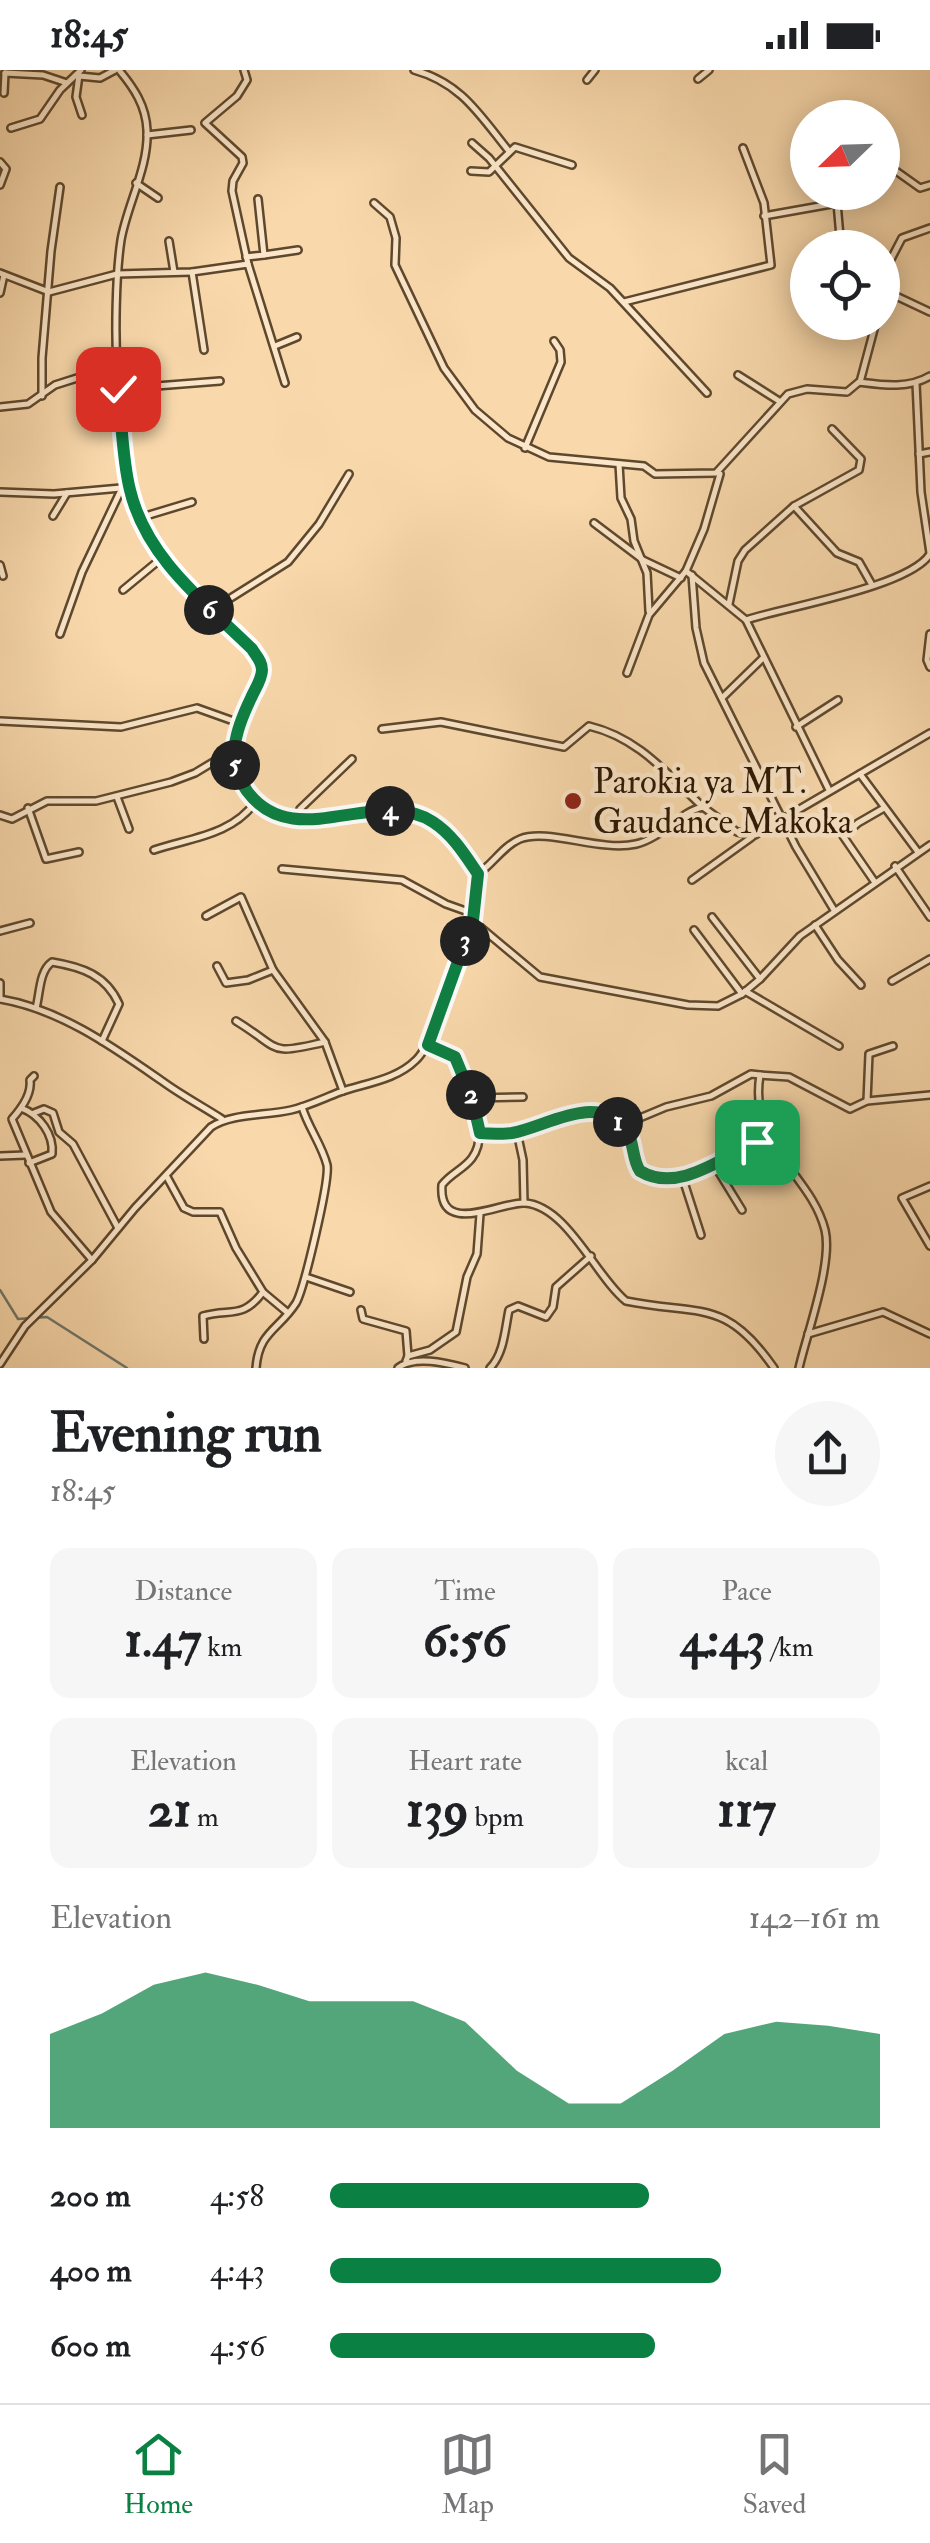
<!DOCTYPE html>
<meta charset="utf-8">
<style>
body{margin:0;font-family:"IM FELL Double Pica",serif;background:#f6f6f6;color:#202124;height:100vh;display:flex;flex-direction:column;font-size:38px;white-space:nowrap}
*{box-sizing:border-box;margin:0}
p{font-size:32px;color:#757577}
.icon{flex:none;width:55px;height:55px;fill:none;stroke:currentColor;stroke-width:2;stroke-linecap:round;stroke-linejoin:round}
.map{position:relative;height:1298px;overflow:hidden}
.panel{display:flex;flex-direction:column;background:#fff;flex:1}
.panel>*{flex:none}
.needle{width:65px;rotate:247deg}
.buttons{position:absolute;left:790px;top:30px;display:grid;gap:20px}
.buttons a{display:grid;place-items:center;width:110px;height:110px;border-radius:50%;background:#fff;box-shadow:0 5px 25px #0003;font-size:50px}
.pin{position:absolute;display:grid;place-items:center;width:85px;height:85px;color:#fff;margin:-42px;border-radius:20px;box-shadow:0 5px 15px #0006}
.km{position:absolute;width:50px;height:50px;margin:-25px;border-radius:50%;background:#222;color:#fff;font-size:28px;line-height:50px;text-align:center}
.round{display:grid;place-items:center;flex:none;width:105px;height:105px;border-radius:52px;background:#f6f6f6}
.head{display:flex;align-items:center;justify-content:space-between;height:170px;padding:0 50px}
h1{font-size:55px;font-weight:800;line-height:75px}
.metrics{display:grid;grid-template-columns:repeat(3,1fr);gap:15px;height:170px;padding:10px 50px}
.metrics div{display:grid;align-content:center;border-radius:20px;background:#f6f6f6;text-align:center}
.metrics b{font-size:50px;font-weight:800}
.metrics small{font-size:28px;font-weight:400}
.metrics p{font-size:28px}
.chart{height:280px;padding:20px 50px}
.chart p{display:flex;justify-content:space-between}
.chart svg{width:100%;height:180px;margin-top:10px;fill:#0b8043;opacity:.7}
ul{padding:0 50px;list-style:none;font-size:32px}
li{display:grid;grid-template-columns:160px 120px 1fr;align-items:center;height:75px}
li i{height:25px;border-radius:12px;background:#0b8043}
.status{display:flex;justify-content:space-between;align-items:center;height:70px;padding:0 50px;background:#fff;direction:ltr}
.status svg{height:28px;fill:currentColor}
.tabs{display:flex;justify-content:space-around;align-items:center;height:140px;border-top:2px solid #e0e0e0;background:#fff;font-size:28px;color:#757577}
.tabs a{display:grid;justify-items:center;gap:5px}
.tabs .current{color:#0b8043}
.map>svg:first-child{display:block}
</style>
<div class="status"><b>18:45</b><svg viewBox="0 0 49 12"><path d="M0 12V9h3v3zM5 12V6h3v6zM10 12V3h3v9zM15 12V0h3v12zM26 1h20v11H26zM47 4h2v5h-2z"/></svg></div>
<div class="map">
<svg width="930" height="1298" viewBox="0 0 930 1298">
<rect width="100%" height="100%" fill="#f9d9ac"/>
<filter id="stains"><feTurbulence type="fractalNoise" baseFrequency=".002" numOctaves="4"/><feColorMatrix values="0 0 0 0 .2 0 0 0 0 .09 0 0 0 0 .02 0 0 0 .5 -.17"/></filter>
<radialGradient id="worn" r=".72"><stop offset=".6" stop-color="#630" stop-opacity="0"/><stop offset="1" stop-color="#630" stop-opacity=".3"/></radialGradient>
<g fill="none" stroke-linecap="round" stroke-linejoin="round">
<path stroke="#71786c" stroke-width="2.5" d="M0 1220 18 1249 47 1247 127 1298"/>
<defs>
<g id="street">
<path d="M244 0 247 10 237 26 205 53 242 87 243 93 233 111 232 121 248 194"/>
<path d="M414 0C461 13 479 44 508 80"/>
<path d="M5 3 43 5 67 13"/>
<path d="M79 5 76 27 82 45"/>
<path d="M79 6 100 8 115 0"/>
<path d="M698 9 709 0"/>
<path d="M587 10 595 0"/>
<path d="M4 23 5 3"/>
<path d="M11 58 40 49 60 20 81 0"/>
<path d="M147 65 191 60"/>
<path d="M472 73 489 88 569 188 610 218 707 323"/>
<path d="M882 91 920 118 930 115"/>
<path d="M0 92 6 99 0 115"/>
<path d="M471 101 489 102 515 77 572 95"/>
<path d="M136 113 158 128"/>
<path d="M374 133 390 147 396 168 395 195 444 298 475 340 508 368 549 387 644 396 655 404 716 403 788 324 807 319 847 322 859 312C883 315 908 319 930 306"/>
<path d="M764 146 837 133 841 178"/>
<path d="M169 171 174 202"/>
<path d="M264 185 298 180"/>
<path d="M246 187 264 185 258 129"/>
<path d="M192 202 204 280"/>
<path d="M0 203 49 222 117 204 192 202 248 194 285 313"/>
<path d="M0 223 4 205"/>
<path d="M883 224 896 226 930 242"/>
<path d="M882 227 889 193 902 168 930 158"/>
<path d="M624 232 771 195 764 133 743 78"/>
<path d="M275 276 297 267"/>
<path d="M738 305 779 331"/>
<path d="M860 312 876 252"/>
<path d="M916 313 921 422 930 483"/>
<path d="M118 319 220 311"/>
<path d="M42 326V288L51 181 60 117"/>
<path d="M0 337 28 334 55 315 118 295"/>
<path d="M525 378 561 292 560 280 554 271"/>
<path d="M919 384 930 382"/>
<path d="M619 394 621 428 631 449 634 471 647 503 649 541"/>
<path d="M0 422 54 424 121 418"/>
<path d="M794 436 837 483 859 492 872 515"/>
<path d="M53 446 67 423"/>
<path d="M139 448 192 432"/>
<path d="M594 453 643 490 681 508"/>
<path d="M0 495 3 506"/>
<path d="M686 501 746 550 829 720"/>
<path d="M692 505 696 558 704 593 796 777 834 840"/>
<path d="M123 520 163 487"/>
<path d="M729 534 738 491 745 480 794 436 859 400 861 389 832 359"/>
<path d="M210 541 288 492 319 454 349 404"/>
<path d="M746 550C785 537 909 517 930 484"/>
<path d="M60 564 82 502 122 418"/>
<path d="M930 564 927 590 930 597"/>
<path d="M627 603 649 545 686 501 704 459 720 404"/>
<path d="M722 628 763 588"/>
<path d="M0 651 121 657 197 638 239 653"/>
<path d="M796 657 838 630"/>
<path d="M382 659 441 652 564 677 589 656C639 668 667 704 703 737"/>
<path d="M860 704 918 782"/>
<path d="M117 727 129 759"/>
<path d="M28 738 46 789 79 782"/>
<path d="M0 745 12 749 47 731H96L171 712 195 703 233 680"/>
<path d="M296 751 300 739 352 689"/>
<path d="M154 780C190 768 233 765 256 731"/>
<path d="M895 796 930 847"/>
<path d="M282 799 402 810 446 834 474 844"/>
<path d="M478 804C493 794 503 776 520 769 548 758 600 782 636 774 662 768 679 742 703 737L737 762 755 765 930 663"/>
<path d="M692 810 752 767"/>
<path d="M874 811 843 766 858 753 884 738"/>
<path d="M206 846 241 827 273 900"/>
<path d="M712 847 760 909"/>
<path d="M473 851 540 907 688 935 718 936 742 924 760 909 800 866 930 775"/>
<path d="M815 855 838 890 861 915"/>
<path d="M694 860 742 924"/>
<path d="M0 861 30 853"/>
<path d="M217 896 226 913 248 910 273 900 325 972 343 1021"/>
<path d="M892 911 930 889"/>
<path d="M0 913V929"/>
<path d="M745 921 839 976"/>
<path d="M0 929C60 939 113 977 162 1011 181 1025 202 1036 222 1049"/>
<path d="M36 938C40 924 39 901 52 892 82 897 106 905 119 934L102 971"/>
<path d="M236 951C282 979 267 986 325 972"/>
<path d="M427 975 455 987C469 1010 491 1063 472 1088 464 1099 450 1104 442 1115 438 1168 502 1131 525 1133 567 1136 596 1207 626 1231 699 1246 725 1227 774 1298"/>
<path d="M760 1005 789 1007 850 1039 867 1031 930 1025"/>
<path d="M34 1006 30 1010C32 1024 21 1039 12 1049L51 1142 92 1190"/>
<path d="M471 1028 523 1027"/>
<path d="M867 1031 869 984 893 976"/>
<path d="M21 1038C40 1045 54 1065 52 1084L29 1093"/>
<path d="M34 1043 44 1039 53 1043 59 1062 73 1074 118 1158"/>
<path d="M623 1055 630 1066 640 1101 667 1109 715 1096 742 1140"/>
<path d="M517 1062 523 1090 524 1133"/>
<path d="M480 1063 517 1062 570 1045 593 1042 623 1055 666 1037 711 1026 751 1004 760 1005C748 1077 811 1104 825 1160 833 1193 807 1263 799 1298"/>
<path d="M0 1086 26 1085"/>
<path d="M715 1096 736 1081 769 1069"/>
<path d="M682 1106 701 1165"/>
<path d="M167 1107 184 1138 193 1142H220L236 1178 263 1222C242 1250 230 1238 203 1246L204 1269"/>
<path d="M930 1116 902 1128 930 1176"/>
<path d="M306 1207 350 1222"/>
<path d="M264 1223 288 1243"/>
<path d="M361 1240 363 1249 406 1261 408 1286"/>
<path d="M808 1264 883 1242 930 1264"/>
<path d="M406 1291 408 1286 430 1280 456 1262 467 1207 477 1184 480 1144"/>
<path d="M0 1294 25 1256 92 1190 135 1138 211 1057C232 1043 265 1046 291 1040 308 1036 324 1028 340 1022 366 1013 396 1010 416 990 436 972 475 850 477 821 478 802 470 788 458 774 392 703 330 777 267 739 238 721 227 685 238 654 244 636 263 617 261 598 260 574 198 530 181 510 168 495 156 478 146 461 114 403 111 237 121 170 127 135 149 97 147 60 146 36 134 18 119 0"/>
<path d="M256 1298C259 1261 279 1260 296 1233 304 1219 330 1110 327 1095 322 1075 308 1057 302 1037"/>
<path d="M398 1298C414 1285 446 1293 465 1298"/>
<path d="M490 1298C504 1284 505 1259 509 1240L518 1236 546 1247 553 1237 556 1217 591 1186"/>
</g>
</defs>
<use href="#street" stroke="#5e482d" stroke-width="10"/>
<use href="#street" stroke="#fbe6c9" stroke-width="5"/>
</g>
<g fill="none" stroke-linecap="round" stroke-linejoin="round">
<defs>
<path id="route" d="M118 319C122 352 122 388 130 420 146 488 205 533 252 579 256 586 262 591 262 600 262 609 255 619 251 628 236 659 225 689 247 721 294 785 376 715 433 752 453 765 465 785 478 804L473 850 428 975 455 987 472 1028 480 1063C491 1064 502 1064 512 1063 546 1057 595 1023 624 1057 635 1069 631 1088 640 1101 678 1124 723 1087 757 1072"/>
</defs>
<use href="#route" stroke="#fff" stroke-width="20"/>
<use href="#route" stroke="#0b8043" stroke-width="12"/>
</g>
<circle fill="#8f2418" stroke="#fbe6c9" stroke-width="4" cx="573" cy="731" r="10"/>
<g text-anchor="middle" stroke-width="9" stroke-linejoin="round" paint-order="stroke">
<g font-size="35" fill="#2b1703" stroke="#fbe6c9" text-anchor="start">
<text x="593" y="723">Parokia ya MT.<tspan x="593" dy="40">Gaudance Makoka</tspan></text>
</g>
</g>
<rect width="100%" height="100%" filter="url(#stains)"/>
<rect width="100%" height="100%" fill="url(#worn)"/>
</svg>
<div class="buttons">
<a><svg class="needle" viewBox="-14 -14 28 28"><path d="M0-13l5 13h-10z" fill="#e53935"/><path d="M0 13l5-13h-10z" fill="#757577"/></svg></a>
<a><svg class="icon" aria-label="locate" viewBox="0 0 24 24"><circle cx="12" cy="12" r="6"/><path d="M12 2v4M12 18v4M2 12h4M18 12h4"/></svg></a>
</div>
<div class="pin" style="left:757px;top:1072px;background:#1e9e55"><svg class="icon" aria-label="arrive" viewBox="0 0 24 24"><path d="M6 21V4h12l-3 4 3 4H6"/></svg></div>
<div class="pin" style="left:118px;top:319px;background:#d93025"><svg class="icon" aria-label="check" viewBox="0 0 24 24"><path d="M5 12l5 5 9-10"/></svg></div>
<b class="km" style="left:618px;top:1052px">1</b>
<b class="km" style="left:471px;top:1025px">2</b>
<b class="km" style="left:465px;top:871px">3</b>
<b class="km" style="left:390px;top:741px">4</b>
<b class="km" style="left:235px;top:695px">5</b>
<b class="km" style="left:209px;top:540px">6</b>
</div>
<section class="panel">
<div class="head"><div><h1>Evening run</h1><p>18:45</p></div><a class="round"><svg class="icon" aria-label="share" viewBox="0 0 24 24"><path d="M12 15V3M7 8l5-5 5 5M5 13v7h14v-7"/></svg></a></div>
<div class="metrics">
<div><p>Distance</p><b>1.47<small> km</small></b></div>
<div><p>Time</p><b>6:56</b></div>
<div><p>Pace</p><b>4:43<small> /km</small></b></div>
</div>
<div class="metrics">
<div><p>Elevation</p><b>21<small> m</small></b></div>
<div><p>Heart rate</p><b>139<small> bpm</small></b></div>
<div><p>kcal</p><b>117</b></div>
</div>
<div class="chart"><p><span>Elevation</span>142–161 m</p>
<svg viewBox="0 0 160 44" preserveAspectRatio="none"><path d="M0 44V21L10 16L20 9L30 6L40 9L50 13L60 13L70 13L80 18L90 30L100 38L110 38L120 30L130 21L140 18L150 19L160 21V44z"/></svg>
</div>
<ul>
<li><b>200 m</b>4:58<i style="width:58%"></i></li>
<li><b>400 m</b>4:43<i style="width:71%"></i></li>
<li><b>600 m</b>4:56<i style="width:59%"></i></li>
</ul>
</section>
<nav class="tabs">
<a class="current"><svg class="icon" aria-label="home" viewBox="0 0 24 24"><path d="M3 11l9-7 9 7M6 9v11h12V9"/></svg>Home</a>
<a><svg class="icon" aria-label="map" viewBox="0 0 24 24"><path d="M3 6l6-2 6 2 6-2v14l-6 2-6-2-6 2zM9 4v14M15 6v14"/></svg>Map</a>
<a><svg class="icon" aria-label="saved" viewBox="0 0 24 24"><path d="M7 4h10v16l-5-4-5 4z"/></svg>Saved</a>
</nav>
